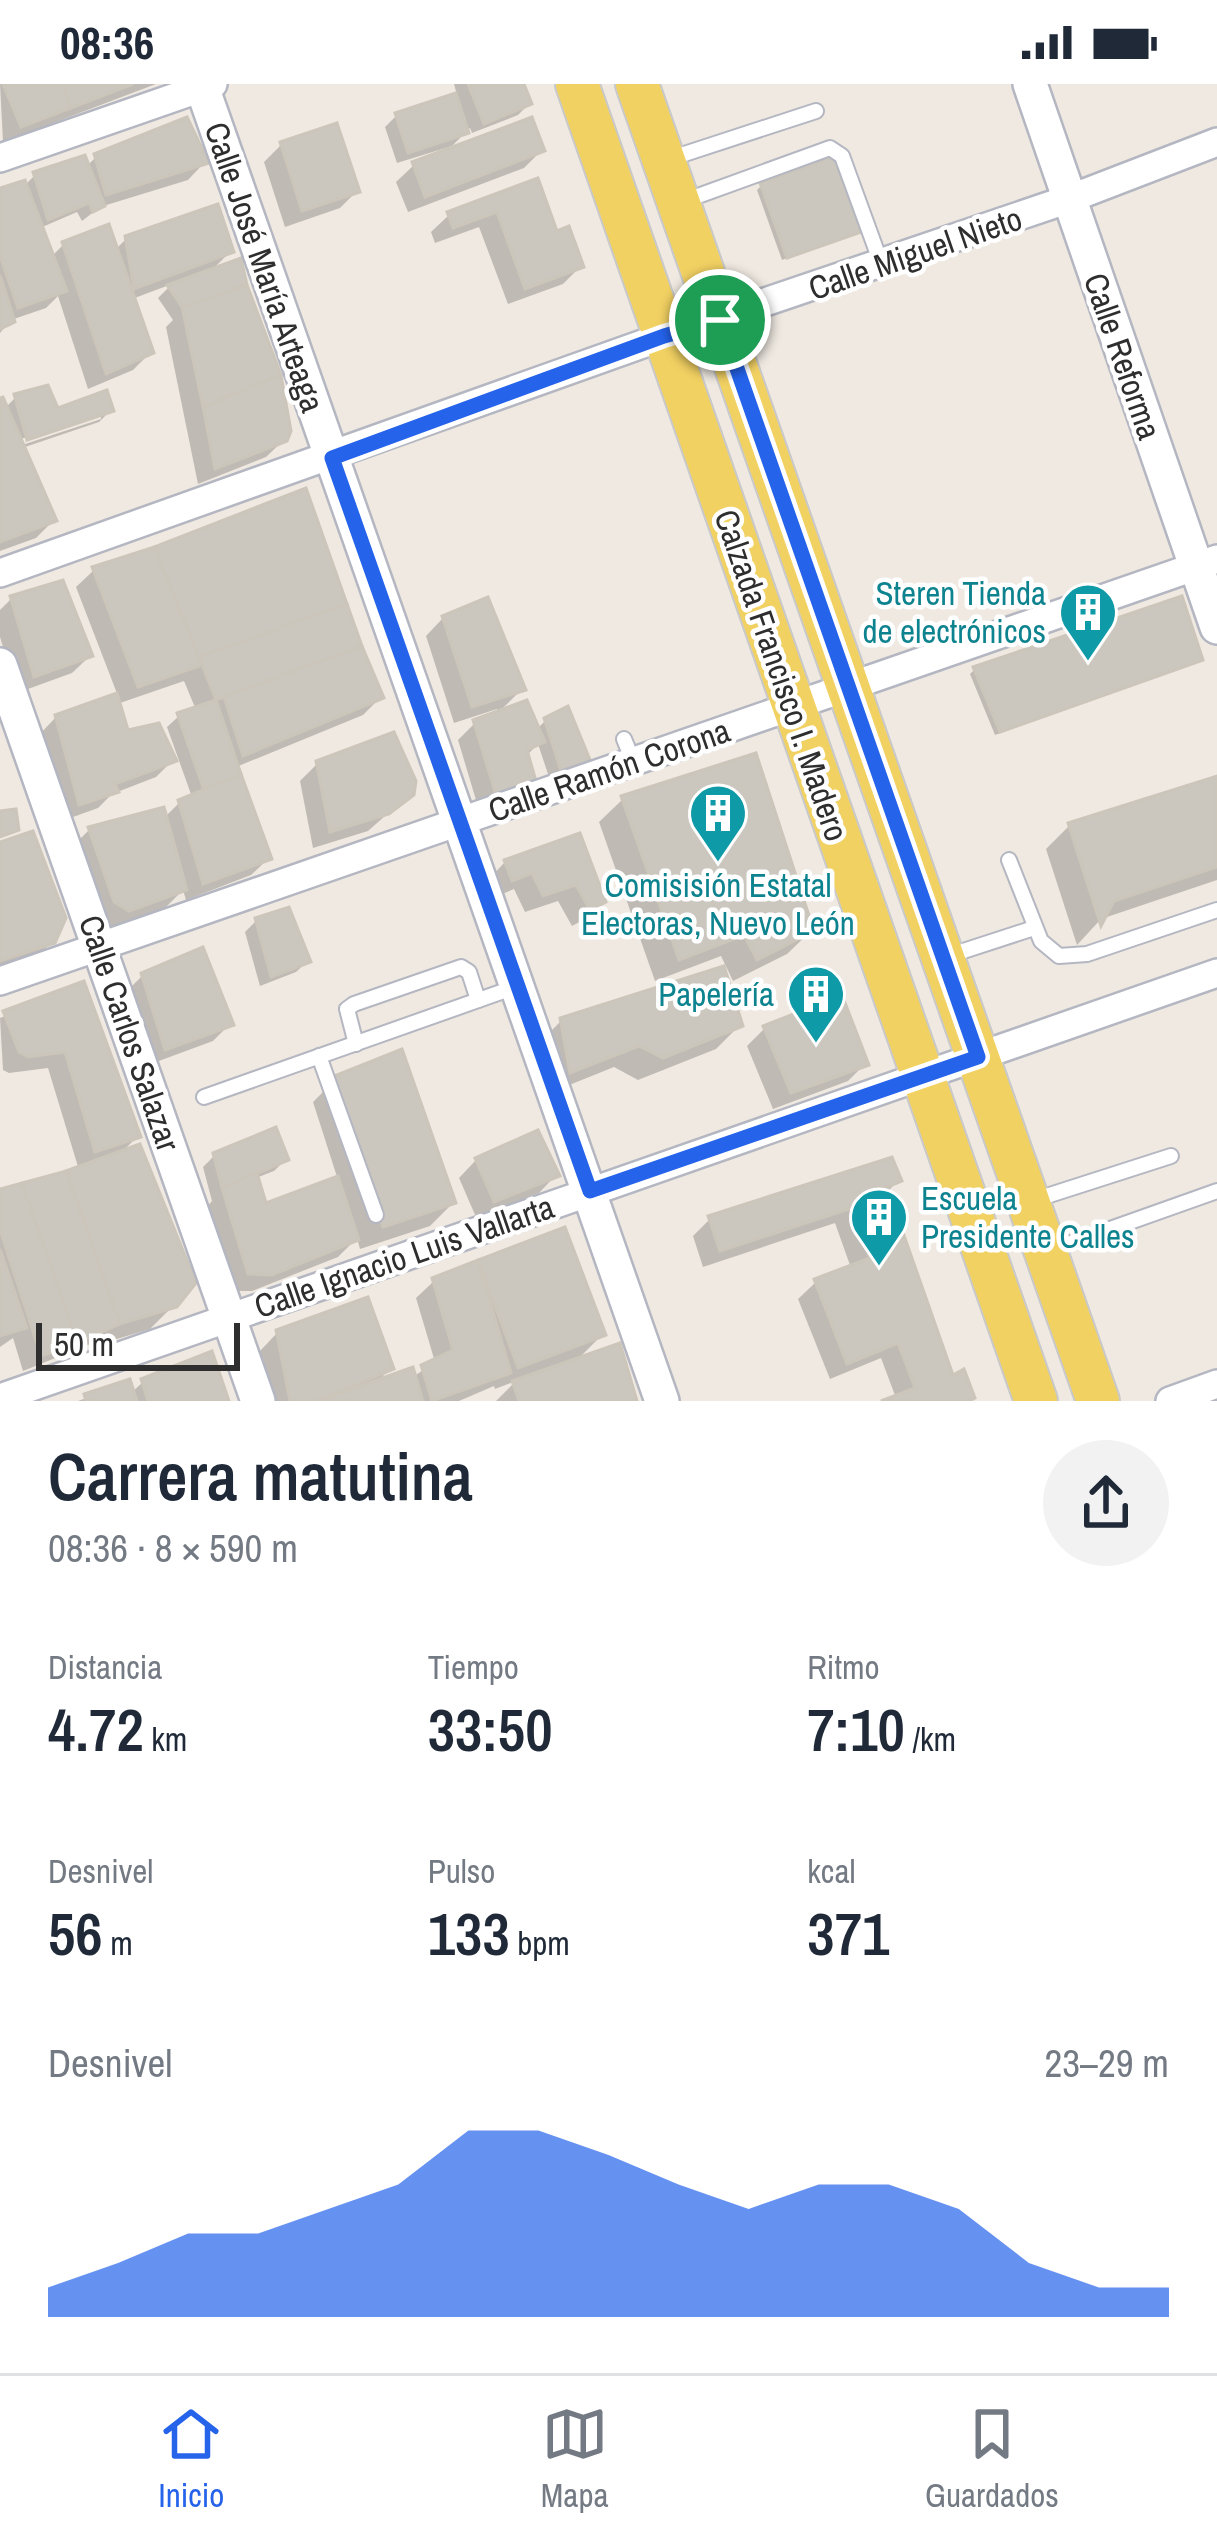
<!DOCTYPE html>
<html lang="es">
<meta charset="utf-8">
<style>
body{margin:0;font-family:"Archivo Narrow",sans-serif;background:#f2f2f3;color:#1f2937;height:100vh;display:flex;flex-direction:column;font-size:45px;white-space:nowrap}
*{box-sizing:border-box;margin:0}
p{font-size:39px;color:#747a83}
.icon{flex:none;width:66px;height:66px;fill:none;stroke:currentColor;stroke-width:2;stroke-linecap:round;stroke-linejoin:round}
.map{position:relative;height:1317px;overflow:hidden}
.details{display:flex;flex-direction:column;background:#fff;flex:1}
.details>*{flex:none}
.scale{position:absolute;left:36px;bottom:30px;width:204px;box-sizing:border-box;padding-left:12px;border:6px solid #2e2e2e;border-top:0;font-size:33px;line-height:42px;white-space:nowrap;color:#2e2e2e;-webkit-text-stroke:9px #fff;paint-order:stroke}
.pin{position:absolute;display:grid;place-items:center;width:102px;height:102px;color:#fff;margin:-51px;border:6px solid #fff;border-radius:50%;box-shadow:0 3px 12px #0007}
.round{display:grid;place-items:center;flex:none;width:126px;height:126px;border-radius:63px;background:#f2f2f3}
.head{display:flex;align-items:center;justify-content:space-between;height:204px;padding:0 48px}
h1{font-size:66px;font-weight:600;line-height:90px}
.figures{display:grid;grid-template-columns:repeat(3,1fr);gap:18px;height:204px;padding:12px 48px}
.figures div{display:grid;align-content:center}
.figures b{font-size:60px;font-weight:600}
.figures small{font-size:33px;font-weight:400}
.figures p{font-size:33px}
.chart{height:336px;padding:24px 48px}
.chart p{display:flex;justify-content:space-between}
.chart svg{width:100%;height:216px;margin-top:12px;fill:#2563eb;opacity:.7}
.status{display:flex;justify-content:space-between;align-items:center;height:84px;padding:0 60px;background:#fff;direction:ltr}
.status svg{height:33px;fill:currentColor}
.tabs{display:flex;justify-content:space-around;align-items:center;height:168px;border-top:3px solid #e0e1e3;background:#fff;font-size:33px;color:#747a83}
.tabs a{display:grid;justify-items:center;gap:6px}
.tabs .current{color:#2563eb}
.map>svg:first-child{display:block}
</style>
<div class="status"><b>08:36</b><svg viewBox="0 0 49 12"><path d="M0 12V9h3v3zM5 12V6h3v6zM10 12V3h3v9zM15 12V0h3v12zM26 1h20v11H26zM47 4h2v5h-2z"/></svg></div>
<div class="map">
<svg width="1217" height="1317" viewBox="0 0 1217 1317">
<rect width="100%" height="100%" fill="#efe9e1"/>
<g fill="#0003" fill-rule="evenodd">
<path d="M0 0H156L3 58Z"/>
<path d="M521 0 529 20 518 31 472 49 470 44 452 62 397 79 385 43 396 32 457 11 454 0Z"/>
<path d="M281 61 357 107 340 124 285 143 264 78Z"/>
<path d="M542 66 524 84 408 128 396 98 414 81Z"/>
<path d="M96 73 205 78 188 96 100 123 82 137 77 128 40 144 51 173 64 160 115 166 127 154 231 167 209 189 285 355 266 373 198 400 166 243 173 236 158 214 172 200 132 215 151 268 133 286 88 305 58 212 46 224 11 236 0 249V107L24 102 35 91 87 82Z"/>
<path d="M536 98 555 151 580 183 563 200 508 220 479 143 435 159 431 148 449 131Z"/>
<path d="M762 101 857 147 782 176 757 106Z"/>
<path d="M16 313 56 327H110L99 338 22 364 53 437 36 454 0 467V317L5 324ZM101 328V335L13 364 12 358Z"/>
<path d="M305 408 380 614 363 631 236 683 269 774 251 791 186 816 183 806 166 823 110 843 97 835 72 763 89 746 164 734 180 718 192 713 167 643 179 632 196 626 184 597 117 620 126 650 173 676 156 693 112 710 98 724 62 737 39 651 56 633 118 612 76 503 94 486Z"/>
<path d="M11 515 90 572 72 589 17 609 0 553V526Z"/>
<path d="M443 534 522 605 498 629 497 625 454 639 426 552Z"/>
<path d="M1199 575 995 651 970 590 975 585Z"/>
<path d="M546 636 586 675 575 686 550 696 538 660 525 673 533 696 479 726 458 656 475 639 536 646Z"/>
<path d="M318 679 411 709 368 747 313 764 300 697Z"/>
<path d="M1217 695V796L1101 835 1077 861 1046 765 1069 742Z"/>
<path d="M623 715 811 847 787 870 733 897 721 872 655 897 599 738Z"/>
<path d="M579 753 603 817 585 835 572 842 558 817 525 828 514 805 495 813 488 796 505 778Z"/>
<path d="M0 762 53 857 29 881 0 891Z"/>
<path d="M257 836 308 877 296 888 260 902 245 848Z"/>
<path d="M143 891 230 940 213 957 148 981 125 909Z"/>
<path d="M82 901 138 1052 120 1070 174 1221 150 1245 97 1261 95 1258 23 1287 13 1254 0 1263V1109L79 1086 48 984 9 989 3 986 0 934Z"/>
<path d="M561 937 739 942 716 965 638 996 614 983 547 1010 538 960Z"/>
<path d="M765 944 865 980 848 997 773 1025 747 962Z"/>
<path d="M336 995 453 1119 430 1142 360 1165 357 1154 338 1173 252 1207H231L206 1124 212 1117 203 1083 215 1071 286 1075 274 1087 256 1094 264 1123 338 1096 313 1018Z"/>
<path d="M476 1076 556 1091 539 1109 476 1133 459 1094Z"/>
<path d="M899 1096 886 1109 952 1295 968 1317H889L896 1314 881 1274 830 1295 798 1215 816 1198 851 1184 835 1139 703 1183 693 1152 710 1135Z"/>
<path d="M563 1147 602 1251 575 1278 634 1317H496L516 1297 495 1305 494 1302 459 1317H270L260 1267 277 1249 391 1284 375 1300 413 1293 435 1278 416 1214 434 1197Z"/>
<path d="M143 1298 226 1317H78L128 1299 131 1309Z"/>
</g>
<g fill="#cbc7bf" stroke="#cbc5ba" stroke-width="3">
<path d="M3 0H62L71 24 21 43Z"/>
<path d="M63 0H133L71 24Z"/>
<path d="M468 0H524L532 20 484 40Z"/>
<path d="M456 9 469 49 408 69 395 29Z"/>
<path d="M187 33 209 79 106 111 94 70Z"/>
<path d="M532 33 545 67 425 113 412 78Z"/>
<path d="M337 39 360 108 302 127 280 58Z"/>
<path d="M85 71 105 122 93 128 89 119 48 136 33 88Z"/>
<path d="M834 73 861 148 787 174 760 99Z"/>
<path d="M538 94 557 147 569 142 584 183 525 205 497 128 453 144 447 128Z"/>
<path d="M25 96 67 207 18 224 0 172V104Z"/>
<path d="M218 120 234 168 134 205 125 152Z"/>
<path d="M109 140 154 269 106 290 62 158Z"/>
<path d="M241 174 247 201 182 223 167 201Z"/>
<path d="M0 191 15 238 0 245Z"/>
<path d="M247 201 281 291 203 323 182 223Z"/>
<path d="M281 291 291 347 287 357 215 385 203 323Z"/>
<path d="M48 301 58 324 107 306 114 327 27 356 14 310Z"/>
<path d="M3 313 57 437 0 458V314Z"/>
<path d="M306 404 347 520 199 573 154 463Z"/>
<path d="M154 463 202 581 138 603 92 483Z"/>
<path d="M63 496 93 572 34 593 10 512Z"/>
<path d="M1182 512 1203 576 1000 648 973 583Z"/>
<path d="M488 513 526 606 472 623 442 532Z"/>
<path d="M347 520 362 562 216 616 199 573Z"/>
<path d="M362 562 384 614 243 672 224 613Z"/>
<path d="M117 609 128 646 159 639 177 677 115 700 119 708 79 721 55 631Z"/>
<path d="M216 616 241 690 204 706 177 629Z"/>
<path d="M527 616 545 658 527 666 536 697 496 711 473 636Z"/>
<path d="M568 622 590 676 561 687 544 634Z"/>
<path d="M394 648 416 697 414 711 389 730 330 748 316 677Z"/>
<path d="M756 669 814 847 757 876 744 851 679 876 621 712Z"/>
<path d="M241 690 272 775 203 800 178 716Z"/>
<path d="M1217 692V783L1114 817 1101 842 1068 739Z"/>
<path d="M164 723 187 806 129 827 114 818 88 743Z"/>
<path d="M16 725 19 746 0 753V727Z"/>
<path d="M33 747 66 834 55 859 0 877V758Z"/>
<path d="M580 749 606 818 590 826 576 801 543 812 532 789 512 797 504 776Z"/>
<path d="M289 823 311 878 271 893 255 834Z"/>
<path d="M203 863 234 941 165 966 141 889Z"/>
<path d="M724 882 743 942 663 974 639 962 570 989 560 934Z"/>
<path d="M84 897 141 1053 95 1068 65 968 28 973 19 968 3 927Z"/>
<path d="M842 911 869 981 791 1009 763 942Z"/>
<path d="M402 965 456 1119 383 1143 334 992Z"/>
<path d="M276 1043 289 1076 222 1104 213 1069Z"/>
<path d="M538 1046 560 1092 494 1118 475 1074Z"/>
<path d="M140 1060 196 1199 177 1223 120 1240 66 1087Z"/>
<path d="M892 1073 902 1097 887 1103 953 1291 964 1285 975 1314 969 1317H881L915 1304 898 1259 847 1280 814 1195 870 1174 852 1124 720 1167 708 1132Z"/>
<path d="M66 1087 120 1240 77 1259 22 1099Z"/>
<path d="M257 1089 266 1119 338 1092 359 1156 272 1191 248 1190 222 1104Z"/>
<path d="M22 1099 77 1259 41 1272 0 1146V1105Z"/>
<path d="M565 1143 606 1251 518 1284 478 1176Z"/>
<path d="M0 1165 27 1244 0 1252Z"/>
<path d="M478 1176 511 1289 432 1317 421 1281 453 1266 432 1194Z"/>
<path d="M368 1213 394 1285 316 1317H290L276 1246Z"/>
<path d="M620 1259 637 1317H519L512 1297Z"/>
<path d="M212 1267 229 1317H148L141 1295Z"/>
<path d="M413 1283 423 1317H319Z"/>
<path d="M130 1295 137 1317H86L84 1310Z"/>
</g>
<g fill="none" stroke-linecap="round" stroke-linejoin="round">
<defs>
<g id="service">
<path d="M669 75 816 27"/>
<path d="M684 117 830 64 842 72 881 179"/>
<path d="M624 655 633 677"/>
<path d="M1009 776 1041 857 1059 872 1087 870 1217 826"/>
<path d="M948 872 1034 844"/>
<path d="M356 960 347 925 354 920 461 883 469 888 478 916"/>
<path d="M319 972 376 1131"/>
<path d="M204 1013 518 902"/>
<path d="M1034 1116 1171 1072"/>
<path d="M1051 1166 1217 1107"/>
</g>
<g id="minor">
<path d="M0 74 213 0"/>
<path d="M0 489 665 252 1069 115 1217 58"/>
<path d="M0 897 1217 475"/>
<path d="M0 1314 1217 889"/>
<path d="M1170 1317 1217 1300"/>
</g>
<g id="tertiary">
<path d="M201 0 662 1317"/>
<path d="M1030 0 1217 543"/>
<path d="M0 581 258 1317"/>
</g>
<g id="primary">
<path d="M577 0 1036 1317"/>
<path d="M637 0 1098 1317"/>
</g>
</defs>
<use href="#service" stroke="#b4b7c1" stroke-width="18"/>
<use href="#minor" stroke="#b4b7c1" stroke-width="32"/>
<use href="#tertiary" stroke="#b4b7c1" stroke-width="38"/>
<use href="#primary" stroke="#c9c9c9" stroke-width="46"/>
<use href="#service" stroke="#fff" stroke-width="14"/>
<use href="#minor" stroke="#fff" stroke-width="27"/>
<use href="#tertiary" stroke="#fff" stroke-width="33"/>
<use href="#primary" stroke="#f2d163" stroke-width="42"/>
</g>
<g fill="none" stroke-linecap="round" stroke-linejoin="round">
<defs>
<path id="route" d="M720 236 978 973 590 1107 332 374 664 252Z"/>
</defs>
<use href="#route" stroke="#fff" stroke-width="24"/>
<use href="#route" stroke="#2563eb" stroke-width="15"/>
</g>
<defs>
<symbol id="building-pin" viewBox="-11 -11 22 30"><path d="M0 17L-7.5 6A9.5 9.5 0 1 1 7.5 6Z" fill="#0f9aa8" stroke="#fff"/><path d="M-4-6H4V6H1V3H-1V6H-4ZM-2.5-4.3h1.7v1.8h-1.7ZM.8-4.3h1.7v1.8H.8ZM-2.5-1h1.7V.8h-1.7ZM.8-1h1.7V.8H.8Z" fill="#fff"/></symbol>
</defs>
<g fill-rule="evenodd">
<use href="#building-pin" x="1055" y="495" width="66" height="90"/>
<use href="#building-pin" x="685" y="696" width="66" height="90"/>
<use href="#building-pin" x="783" y="877" width="66" height="90"/>
<use href="#building-pin" x="846" y="1100" width="66" height="90"/>
</g>
<g text-anchor="middle" stroke-width="9" stroke-linejoin="round" paint-order="stroke">
<g font-size="33" fill="#2e2e2e" stroke="#fff">
<text transform="translate(915 169) rotate(-19)" y="12">Calle Miguel Nieto</text>
<text transform="translate(265 183) rotate(71)" y="12">Calle José María Arteaga</text>
<text transform="translate(1123 272) rotate(71)" y="12">Calle Reforma</text>
<text transform="translate(782 591) rotate(71)" y="12">Calzada Francisco I. Madero</text>
<text transform="translate(609 686) rotate(-19)" y="12">Calle Ramón Corona</text>
<text transform="translate(130 949) rotate(71)" y="12">Calle Carlos Salazar</text>
<text transform="translate(404 1172) rotate(-19)" y="12">Calle Ignacio Luis Vallarta</text>
</g>
<g font-size="33" fill="#0d838f" stroke="#fff" text-anchor="end">
<text x="1046" y="521">Steren Tienda<tspan x="1046" dy="38">de electrónicos</tspan></text>
<text x="718" y="813" text-anchor="middle">Comisisión Estatal<tspan x="718" dy="38">Electoras, Nuevo León</tspan></text>
<text x="774" y="922">Papelería</text>
<text x="921" y="1126" text-anchor="start">Escuela<tspan x="921" dy="38">Presidente Calles</tspan></text>
</g>
</g>
</svg>
<div class="scale">50 m</div>
<div class="pin" style="left:720px;top:236px;background:#1e9e55"><svg class="icon" aria-label="arrive" viewBox="0 0 24 24"><path d="M6 21V4h12l-3 4 3 4H6"/></svg></div>
</div>
<section class="details">
<div class="head"><div><h1>Carrera matutina</h1><p>08:36 · 8 × 590 m</p></div><a class="round"><svg class="icon" aria-label="share" viewBox="0 0 24 24"><path d="M12 15V3M7 8l5-5 5 5M5 13v7h14v-7"/></svg></a></div>
<div class="figures">
<div><p>Distancia</p><b>4.72<small> km</small></b></div>
<div><p>Tiempo</p><b>33:50</b></div>
<div><p>Ritmo</p><b>7:10<small> /km</small></b></div>
</div>
<div class="figures">
<div><p>Desnivel</p><b>56<small> m</small></b></div>
<div><p>Pulso</p><b>133<small> bpm</small></b></div>
<div><p>kcal</p><b>371</b></div>
</div>
<div class="chart"><p><span>Desnivel</span>23–29 m</p>
<svg viewBox="0 0 160 44" preserveAspectRatio="none"><path d="M0 44V38L10 33L20 27L30 27L40 22L50 17L60 6L70 6L80 11L90 17L100 22L110 17L120 17L130 22L140 33L150 38L160 38V44z"/></svg>
</div>
</section>
<nav class="tabs">
<a class="current"><svg class="icon" aria-label="home" viewBox="0 0 24 24"><path d="M3 11l9-7 9 7M6 9v11h12V9"/></svg>Inicio</a>
<a><svg class="icon" aria-label="map" viewBox="0 0 24 24"><path d="M3 6l6-2 6 2 6-2v14l-6 2-6-2-6 2zM9 4v14M15 6v14"/></svg>Mapa</a>
<a><svg class="icon" aria-label="saved" viewBox="0 0 24 24"><path d="M7 4h10v16l-5-4-5 4z"/></svg>Guardados</a>
</nav>
